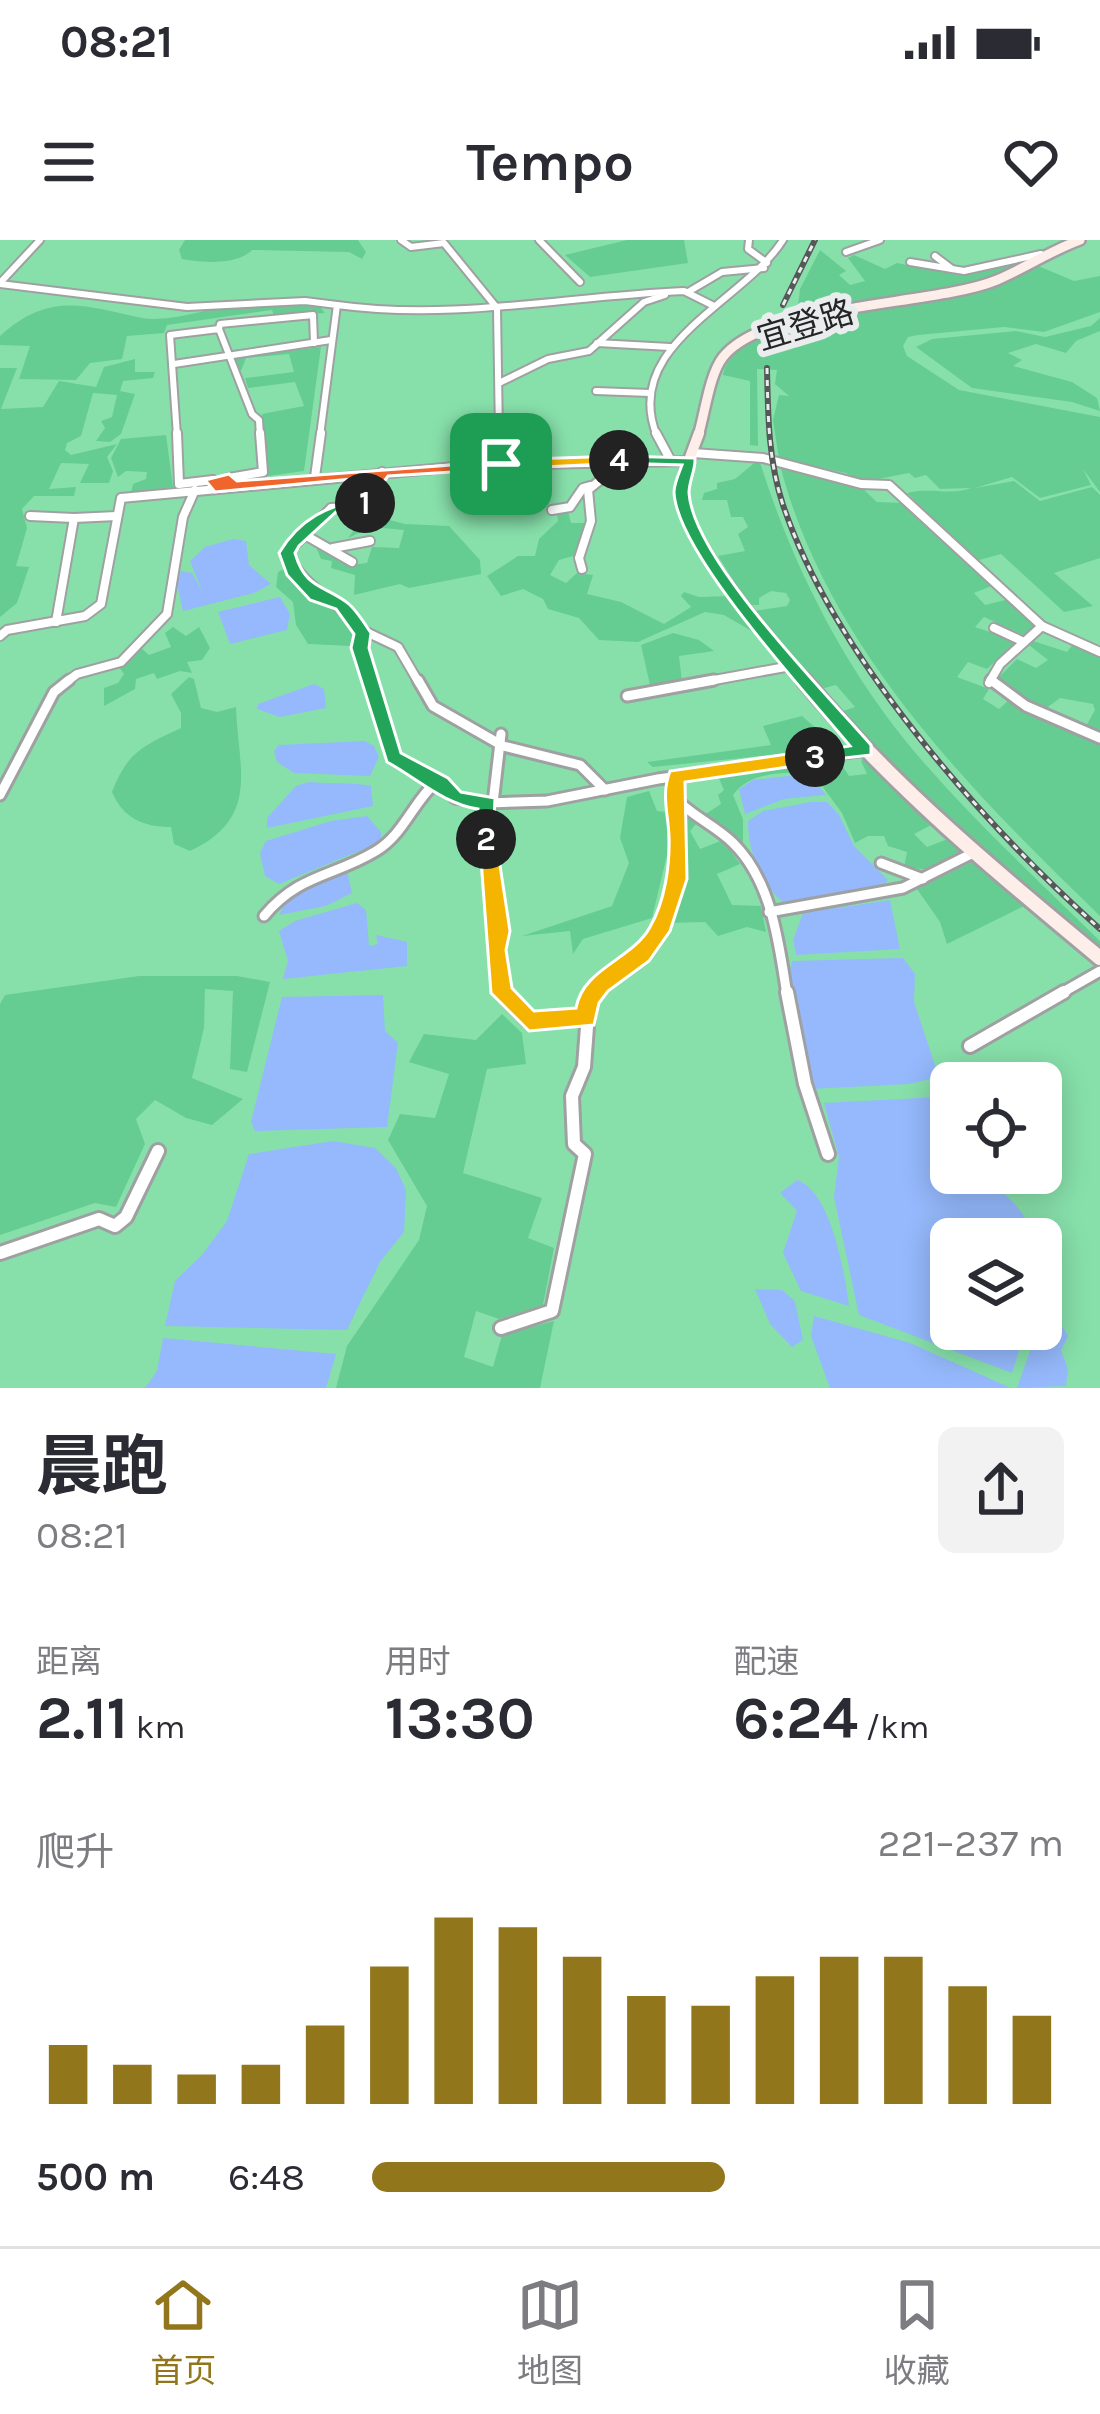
<!DOCTYPE html>
<html lang="zh">
<meta charset="utf-8">
<style>
body{margin:0;font-family:Karla,"Noto Sans SC",sans-serif;background:#f2f2f3;color:#2b2b33;height:100vh;display:flex;flex-direction:column;font-size:45px;white-space:nowrap}
*{box-sizing:border-box;margin:0}
p{font-size:39px;color:#7c7c81}
.icon{flex:none;width:66px;height:66px;fill:none;stroke:currentColor;stroke-width:2;stroke-linecap:round;stroke-linejoin:round}
.map{position:relative;height:1148px;overflow:hidden}
.side{display:flex;flex-direction:column;background:#fff;flex:1}
.side>*{flex:none}
.buttons{position:absolute;left:930px;top:822px;display:grid;gap:24px}
.buttons a{display:grid;place-items:center;width:132px;height:132px;border-radius:18px;background:#fff;box-shadow:0 6px 30px #0003;font-size:60px}
.pin{position:absolute;display:grid;place-items:center;width:102px;height:102px;color:#fff;margin:-51px;border-radius:24px;box-shadow:0 6px 18px #0006}
.km{position:absolute;width:60px;height:60px;margin:-30px;border-radius:50%;background:#222;color:#fff;font-size:33px;line-height:60px;text-align:center}
.round{display:grid;place-items:center;flex:none;width:126px;height:126px;border-radius:18px;background:#f2f2f3}
.head{display:flex;align-items:center;justify-content:space-between;height:204px;padding:0 36px}
h1{font-size:66px;font-weight:700;line-height:90px}
.metrics{display:grid;grid-template-columns:repeat(3,1fr);gap:18px;height:204px;padding:12px 36px}
.metrics div{display:grid;align-content:center}
.metrics b{font-size:60px;font-weight:700}
.metrics small{font-size:33px;font-weight:400}
.metrics p{font-size:33px}
.chart{height:336px;padding:24px 36px}
.chart p{display:flex;justify-content:space-between}
.chart svg{width:100%;height:216px;margin-top:12px;stroke:#92761c;stroke-width:6}
ul{padding:0 36px;list-style:none;font-size:39px}
li{display:grid;grid-template-columns:192px 144px 1fr;align-items:center;height:90px}
li i{height:30px;border-radius:15px;background:#92761c}
.status{display:flex;justify-content:space-between;align-items:center;height:84px;padding:0 60px;background:#fff;direction:ltr}
.status svg{height:33px;fill:currentColor}
header{display:flex;justify-content:space-between;align-items:center;height:156px;padding:0 36px;background:#fff;font-size:54px;font-weight:700}
.menu{display:flex;justify-content:space-around;align-items:center;height:168px;border-top:3px solid #e1e1e2;background:#fff;font-size:33px;color:#7c7c81}
.menu a{display:grid;justify-items:center;gap:6px}
.menu .current{color:#92761c}
.map>svg:first-child{display:block}
</style>
<div class="status"><b>08:21</b><svg viewBox="0 0 49 12"><path d="M0 12V9h3v3zM5 12V6h3v6zM10 12V3h3v9zM15 12V0h3v12zM26 1h20v11H26zM47 4h2v5h-2z"/></svg></div>
<header><svg class="icon" aria-label="menu" viewBox="0 0 24 24"><path d="M4 6h16M4 12h16M4 18h16"/></svg>Tempo<svg class="icon" aria-label="heart" viewBox="0 0 24 24"><path d="M12 20l-8-8c-3-5 5-10 8-4 3-6 11-1 8 4z"/></svg></header>
<div class="map">
<svg width="1100" height="1148" viewBox="0 0 1100 1148">
<rect width="100%" height="100%" fill="#ebecee"/>
<path fill="#87e0aa" fill-rule="evenodd" d="M0 0H1100V1148H0ZM951 843H1041V933H951ZM951 999H1041V1089H951Z"/>
<g fill="#66cd92">
<path d="M185 0H358L366 12 362 19 349 12 252 10C238 25 202 23 182 19L179 10Z"/>
<path d="M627 0H684L688 23 590 37 565 15Z"/>
<path d="M820 10 846 31 839 35 850 45 865 41 848 18 854 15 885 29 897 23 953 34 1015 24 991 39 797 74 800 49Z"/>
<path d="M1036 25 1074 41 1100 36V72L1044 92 1004 87 918 95 908 97 903 106 907 116 959 150 1100 177V252L1083 229 1091 245 1040 258 1012 237 975 248 1014 241 1040 261 1092 247 1100 255V318L1054 333 1093 366 1064 372 1001 314 976 321 907 253C929 247 951 256 971 248L940 249 926 235 915 238 909 233 863 242 846 233 779 219 773 180 779 155 789 156 775 144 777 130 757 129 758 206 750 205V141L723 135C734 71 948 60 1003 42 1015 38 1025 31 1036 25Z"/>
<path d="M280 64 320 67 325 73 274 77 272 70 167 85 164 93 127 96 122 119 90 123 76 140 19 139 30 106 0 105V96C50 51 85 66 142 78 165 82 198 72 214 69 235 66 259 66 280 64Z"/>
<path d="M1100 78V91L1076 101 1066 113 1036 104 1008 113 1022 120 1013 126 1072 142 1097 158 1100 171 1072 162 972 148 916 107 932 99 1016 91 1045 97 1091 86Z"/>
<path d="M321 107 304 231 268 236 262 174 304 166 295 142 248 148 245 138 294 132 289 114 246 118 241 131 234 118Z"/>
<path d="M135 119V132H155L153 138 123 141 120 151 135 154 121 194 110 202 96 201 105 188 101 181 112 177 117 155 93 153 81 196 67 203 65 210 71 215 117 204 107 217 113 231 109 243H80L89 224 61 223 49 249 76 247 74 256H34L22 269 27 288 16 326 29 327 17 363 0 377V128H17L1 169 43 167 59 141 96 147 104 127Z"/>
<path d="M166 195 173 247 131 253 133 244 146 239 147 232 126 231 118 237 111 218 121 199Z"/>
<path d="M759 219C792 326 846 432 919 517 975 582 1039 641 1100 701V714L929 565 837 473 855 467 836 445 817 450 753 371 787 366 790 360 786 353 771 351 759 358V365H749L718 316 745 311 738 294 748 287 743 277H731L727 260H702L704 253 717 249V243L735 239Z"/>
<path d="M780 225 861 247 877 262 903 263 994 345 974 353 985 365 1009 359 1036 386 1023 395 984 377 975 387 1017 401 987 429 968 422 957 437 989 449 983 459 999 469 1009 460 1100 501V676C969 549 827 407 780 225Z"/>
<path d="M568 271 571 283H585L577 315 559 320 550 335 566 343 577 333 593 335 587 354 621 362 664 384 691 367 681 356 684 352 699 357 729 356 755 393 724 375 705 372 638 402 599 400 579 378 548 369 543 359 523 349 501 356 487 336 518 316H535L539 299 558 281 557 274Z"/>
<path d="M366 274 405 284 449 286 480 320 481 334 409 348 400 344 354 355 355 335 331 328 332 321 321 319 316 307 351 325 367 323 372 307 399 308 404 290 371 287 348 298Z"/>
<path d="M286 328 296 345 312 359 332 365 358 397 351 406 308 404 296 385 293 362 276 347 278 332Z"/>
<path d="M173 387 186 396 199 387 210 408 202 420 187 422 192 433 180 431 157 439 154 433 136 439 135 449 104 466V448L118 443 124 434 119 427 140 407 149 415 171 407 165 393Z"/>
<path d="M673 393 699 400 714 411 679 416 682 442 650 445 641 405Z"/>
<path d="M1033 401 1067 412 1074 403 1100 416V494L1086 486 1095 470 1093 464 1060 458 1044 470 999 443 998 438 1017 419 1036 428 1048 420 1029 405Z"/>
<path d="M189 437 194 439 201 468 217 472 236 467C238 528 261 578 190 611L174 604 171 587C143 587 123 578 112 552 128 511 143 506 181 488V473L171 454Z"/>
<path d="M802 476 839 508 653 527 647 522 771 505 763 486Z"/>
<path d="M866 518 935 583 914 594 927 607 950 598 965 611 929 630 904 627 907 612 888 606 884 596H868L855 603 842 573 814 535C788 531 749 531 733 555L743 579V607L701 577 721 564 718 555 724 550 717 534 838 519 849 536 867 534 861 521Z"/>
<path d="M649 551 657 571 667 572V615L652 678 583 699 573 714 570 691 522 696 612 666 629 623 620 598 627 557Z"/>
<path d="M678 570 696 584 690 591 700 609 723 600 740 624 717 634 732 665 761 666 766 692 747 687 718 696 705 682 670 683C682 643 687 611 678 570Z"/>
<path d="M974 621 1024 666 947 704 940 682 917 649Z"/>
<path d="M139 736H237L270 742 247 832 230 829 233 751 205 749 204 788 192 838 243 859 212 885 186 878 155 860 136 879 145 904 116 967 95 963 0 995V764L5 755Z"/>
<path d="M502 774 522 793 526 824 487 829 463 933 542 958 528 998 554 1008 543 1065 499 1079 476 1071 464 1117 493 1127 502 1095 554 1081 540 1148H336L347 1106 419 1000 427 966 388 900 400 874 435 878 449 834 409 822 424 794 476 800Z"/>
</g>
<g fill="#95b9fc">
<path d="M233 299 246 301 249 325 271 344 254 353 183 371 177 344 181 331 192 333 202 351 190 321 205 307Z"/>
<path d="M280 357 290 374 287 390 230 404 218 372Z"/>
<path d="M314 444 324 449 326 468 280 477 257 469 258 464Z"/>
<path d="M365 501 374 506 379 517 370 536 294 533 277 522 274 511 279 505Z"/>
<path d="M797 535 811 537 826 555 784 559 745 574 739 549 753 540Z"/>
<path d="M309 542C329 544 353 542 371 546L373 566 267 588V578L296 546Z"/>
<path d="M811 562H827L839 575 854 606 888 640 880 650 788 666C762 648 748 613 748 581L763 571Z"/>
<path d="M367 576 381 592V602L279 644 265 636 260 613 266 601 331 581Z"/>
<path d="M346 626 352 653 326 666 279 675 292 651Z"/>
<path d="M890 660 900 709 796 715 793 700 803 673Z"/>
<path d="M357 663 366 670 369 706 378 704 376 695 407 702V726L283 739 288 721 279 691 295 681Z"/>
<path d="M903 718 915 734 914 762 939 837 909 844 810 849 788 740 792 721Z"/>
<path d="M383 755 385 791 398 803 387 887 255 891 251 882 282 757Z"/>
<path d="M939 857 951 896V933C991 933 1022 965 1037 999H951V1089H1026L1012 1133 859 1075 834 957 839 917 824 863Z"/>
<path d="M333 901 375 908 396 928 406 950 404 992 380 1022 347 1090 165 1086 175 1041 202 1015 227 981 249 914Z"/>
<path d="M797 940C831 951 845 1034 849 1066L801 1051 783 1013 797 971 780 953Z"/>
<path d="M755 1049 782 1050 795 1061 803 1100 792 1107 770 1084Z"/>
<path d="M814 1076 910 1103 1011 1148H830L811 1096Z"/>
<path d="M1042 1077 1059 1081 1068 1096 1061 1110 1068 1129 1066 1146 1017 1148Z"/>
<path d="M163 1098 336 1114 326 1148H145L157 1131Z"/>
</g>
<g fill="none" stroke-linecap="round" stroke-linejoin="round">
<defs>
<g id="street-far3">
<path d="M401 0 411 7 444 3 497 68 499 196"/>
<path d="M539 0 580 42"/>
<path d="M749 0 748 9 767 23"/>
<path d="M846 12 880 0"/>
<path d="M935 16 952 29"/>
<path d="M910 22 964 31 1041 14"/>
<path d="M0 43 40 0"/>
<path d="M0 44 187 67 305 61 337 65 320 196"/>
<path d="M688 52 722 32 764 28"/>
<path d="M337 65C454 81 567 56 684 51L714 66"/>
<path d="M219 89 220 84 313 75 314 103"/>
<path d="M597 103 670 107"/>
<path d="M174 124 331 100"/>
<path d="M499 143 548 119 589 111 644 62 665 55"/>
<path d="M596 151 650 153"/>
<path d="M177 196 170 95 219 89 252 174 259 180 260 196"/>
<path d="M657 196C620 105 744 62 783 0"/>
</g>
<g id="street-far2">
<path d="M177 193 179 244 213 240 215 248"/>
<path d="M498 193 501 224"/>
<path d="M656 193 671 221"/>
<path d="M693 213 763 218 861 244 889 245 1042 386 1100 412"/>
<path d="M315 237 321 193"/>
<path d="M232 246 229 238 263 232 260 193"/>
<path d="M552 270 570 267 583 248 590 246"/>
<path d="M30 276 74 278"/>
<path d="M305 295 352 322"/>
<path d="M333 308 370 301"/>
<path d="M582 329 579 318 591 281 588 250 604 237 612 221"/>
<path d="M56 382 74 278 117 276"/>
<path d="M994 388 1024 402"/>
<path d="M360 389 398 407 419 443"/>
<path d="M0 396 7 390 85 376 101 364 121 258 476 225 690 221"/>
<path d="M65 443 77 434 121 422 167 374 183 277 195 250"/>
<path d="M371 443 360 408 363 394C341 361 305 350 287 313L331 268 362 266 382 232"/>
<path d="M698 443 791 426"/>
<path d="M989 443 1000 424 1042 386"/>
</g>
<g id="street-far1">
<path d="M370 440 393 517 441 543 455 558 488 563 547 561 658 539 865 510"/>
<path d="M418 440 433 466 503 506 580 525 605 550"/>
<path d="M991 440 1026 466 1100 498"/>
<path d="M627 456 714 440"/>
<path d="M0 555 54 452 69 440"/>
<path d="M673 556C691 576 715 585 733 603 772 641 779 704 787 755"/>
<path d="M488 563C486 606 500 646 500 689 500 712 495 732 503 755"/>
<path d="M493 563 501 494"/>
<path d="M881 623 923 639"/>
<path d="M769 672 903 648 975 612"/>
<path d="M264 676C299 634 333 637 376 611 404 594 413 562 437 541"/>
<path d="M593 755C610 732 639 721 656 696 694 643 666 589 677 537"/>
<path d="M1058 755 1100 731"/>
</g>
<g id="street">
<path d="M501 752 529 781 586 778"/>
<path d="M787 752 805 844 828 914"/>
<path d="M970 806 1064 752"/>
<path d="M0 1013 99 979 115 986 126 977 158 911"/>
<path d="M501 1088 552 1071 585 914 574 904 572 856 584 827 589 760 595 752"/>
</g>
<path id="secondary-far2" d="M698 196C705 174 709 135 723 117 766 63 934 66 997 40 1025 28 1050 11 1080 0"/>
<path id="secondary-far1" d="M699 193C693 210 684 230 682 247 676 295 775 405 806 443"/>
<path id="secondary" d="M804 440C890 544 996 632 1100 718"/>
</defs>
<use href="#street-far3" stroke="#9fa0a2" stroke-width="10"/>
<use href="#street-far2" stroke="#9fa0a2" stroke-width="12"/>
<use href="#street-far1" stroke="#9fa0a2" stroke-width="15"/>
<use href="#street" stroke="#9fa0a2" stroke-width="18"/>
<use href="#secondary-far2" stroke="#9fa0a2" stroke-width="14"/>
<use href="#secondary-far1" stroke="#9fa0a2" stroke-width="15"/>
<use href="#secondary" stroke="#9fa0a2" stroke-width="20"/>
<use href="#street-far3" stroke="#fff" stroke-width="6"/>
<use href="#street-far2" stroke="#fff" stroke-width="8"/>
<use href="#street-far1" stroke="#fff" stroke-width="9"/>
<use href="#street" stroke="#fff" stroke-width="12"/>
<use href="#secondary-far2" stroke="#feeeea" stroke-width="9"/>
<use href="#secondary-far1" stroke="#feeeea" stroke-width="10"/>
<use href="#secondary" stroke="#feeeea" stroke-width="14"/>
<defs>
<g id="rail">
<path d="M783 65 815 0"/>
<path d="M767 128C768 174 768 220 783 265 834 416 982 583 1100 689"/>
</g>
</defs>
<use href="#rail" stroke="#565758" stroke-width="6"/>
<use href="#rail" stroke="#ebecee" stroke-width="3" stroke-dasharray="6" stroke-linecap="butt"/>
</g>
<path fill="#f0652b" stroke="#fff" stroke-width="3" d="M506 221 501 229 388 236 365 268 358 263 373 237 215 252 205 240 229 234 237 241Z"/>
<path fill="#22a559" stroke="#fff" stroke-width="3" d="M365 259 371 267 336 272 299 306 295 313C305 347 320 344 345 361 355 367 364 383 371 393L369 408 401 513 448 538 461 552 495 558 493 605 486 607 476 599 478 569C444 564 418 539 387 522L351 408 354 394 336 369 310 360 287 335 279 313C299 279 328 265 365 259Z"/>
<path fill="#f5b400" stroke="#fff" stroke-width="3" d="M815 510 825 517 822 522 685 542 687 639 670 691 649 721 608 751 599 763 594 785 529 791 491 753 479 593 486 591 496 599 510 691 506 710 512 748 534 771 576 768C583 728 632 720 650 687 665 661 670 625 669 596 668 572 661 555 670 531Z"/>
<path fill="#22a559" stroke="#fff" stroke-width="3" d="M619 216 695 218C696 229 689 241 689 253 693 319 826 453 871 505V515L809 522V512L850 506C809 456 676 313 674 252 674 244 679 233 682 225L614 223Z"/>
<path fill="#f5b400" stroke="#fff" stroke-width="3" d="M619 216 624 223 501 229 494 224 501 220Z"/>
<g text-anchor="middle" stroke-width="12" stroke-linejoin="round" paint-order="stroke">
<g font-size="33" fill="#242526" stroke="#ebecee">
<text transform="translate(805 84) rotate(-17)" y="12">宜登路</text>
</g>
</g>
</svg>
<div class="buttons">
<a><svg class="icon" aria-label="locate" viewBox="0 0 24 24"><circle cx="12" cy="12" r="6"/><path d="M12 2v4M12 18v4M2 12h4M18 12h4"/></svg></a>
<a><svg class="icon" aria-label="layers" viewBox="0 0 24 24"><path d="M12 4l9 5-9 5-9-5zM3 14l9 5 9-5"/></svg></a>
</div>
<div class="pin" style="left:501px;top:224px;background:#1e9e55"><svg class="icon" aria-label="arrive" viewBox="0 0 24 24"><path d="M6 21V4h12l-3 4 3 4H6"/></svg></div>
<b class="km" style="left:365px;top:263px">1</b>
<b class="km" style="left:486px;top:599px">2</b>
<b class="km" style="left:815px;top:517px">3</b>
<b class="km" style="left:619px;top:220px">4</b>
</div>
<section class="side">
<div class="head"><div><h1>晨跑</h1><p>08:21</p></div><a class="round"><svg class="icon" aria-label="share" viewBox="0 0 24 24"><path d="M12 15V3M7 8l5-5 5 5M5 13v7h14v-7"/></svg></a></div>
<div class="metrics">
<div><p>距离</p><b>2.11<small> km</small></b></div>
<div><p>用时</p><b>13:30</b></div>
<div><p>配速</p><b>6:24<small> /km</small></b></div>
</div>
<div class="chart"><p><span>爬升</span>221–237 m</p>
<svg viewBox="0 0 160 44" preserveAspectRatio="none"><path d="M5 44V32M15 44V36M25 44V38M35 44V36M45 44V28M55 44V16M65 44V6M75 44V8M85 44V14M95 44V22M105 44V24M115 44V18M125 44V14M135 44V14M145 44V20M155 44V26"/></svg>
</div>
<ul>
<li><b>500 m</b>6:48<i style="width:51%"></i></li>
</ul>
</section>
<nav class="menu">
<a class="current"><svg class="icon" aria-label="home" viewBox="0 0 24 24"><path d="M3 11l9-7 9 7M6 9v11h12V9"/></svg>首页</a>
<a><svg class="icon" aria-label="map" viewBox="0 0 24 24"><path d="M3 6l6-2 6 2 6-2v14l-6 2-6-2-6 2zM9 4v14M15 6v14"/></svg>地图</a>
<a><svg class="icon" aria-label="saved" viewBox="0 0 24 24"><path d="M7 4h10v16l-5-4-5 4z"/></svg>收藏</a>
</nav>
